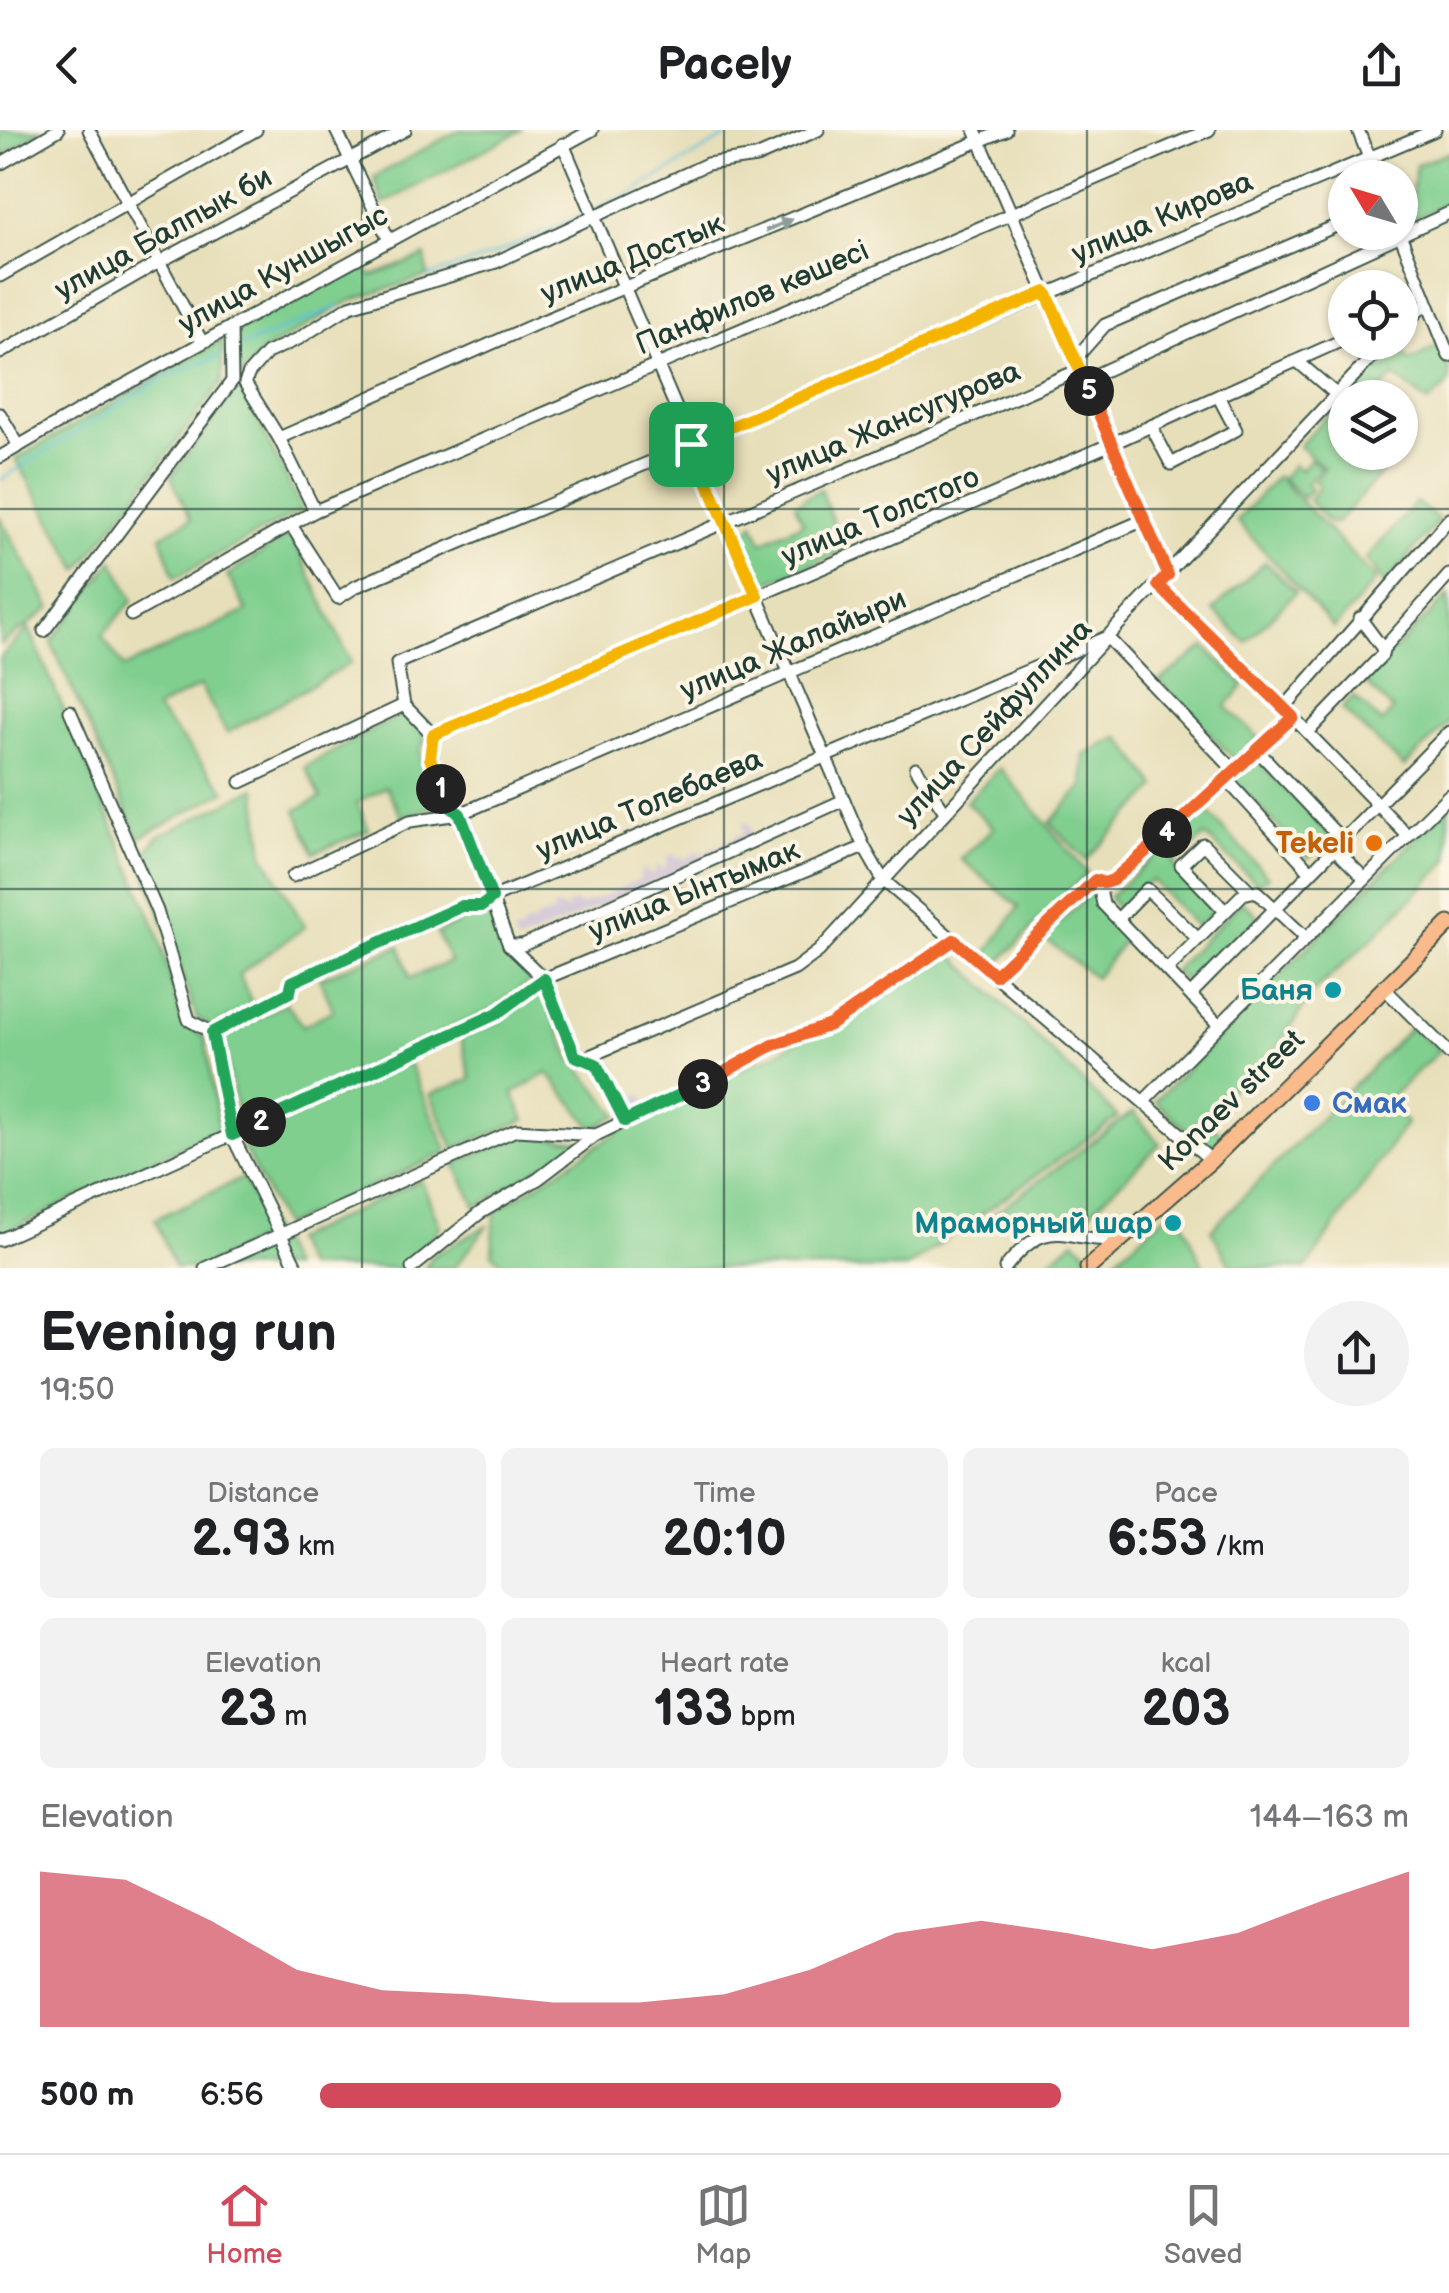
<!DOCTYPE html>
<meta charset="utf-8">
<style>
body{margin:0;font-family:"Balsamiq Sans",sans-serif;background:#f2f2f2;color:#202124;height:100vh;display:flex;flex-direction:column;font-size:38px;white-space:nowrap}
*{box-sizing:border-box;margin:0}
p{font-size:32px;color:#757577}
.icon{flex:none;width:55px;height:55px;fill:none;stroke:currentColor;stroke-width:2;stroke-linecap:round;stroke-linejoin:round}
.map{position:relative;height:1138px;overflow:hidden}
.panel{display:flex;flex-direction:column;background:#fff;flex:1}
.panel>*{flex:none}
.needle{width:65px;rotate:308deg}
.controls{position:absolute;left:1328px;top:30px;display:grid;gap:20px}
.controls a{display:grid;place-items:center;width:90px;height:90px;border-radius:50%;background:#fff;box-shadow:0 2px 8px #0004;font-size:50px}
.pin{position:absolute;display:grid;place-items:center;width:85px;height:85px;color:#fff;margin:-42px;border-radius:20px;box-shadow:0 5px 15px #0006}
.km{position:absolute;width:50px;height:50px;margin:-25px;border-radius:50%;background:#222;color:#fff;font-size:28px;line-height:50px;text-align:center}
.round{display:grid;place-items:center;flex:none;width:105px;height:105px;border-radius:52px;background:#f2f2f2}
.head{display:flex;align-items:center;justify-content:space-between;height:170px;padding:0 40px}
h1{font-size:55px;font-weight:700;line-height:75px}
.figures{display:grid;grid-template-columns:repeat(3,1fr);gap:15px;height:170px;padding:10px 40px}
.figures div{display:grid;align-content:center;border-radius:15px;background:#f2f2f2;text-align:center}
.figures b{font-size:50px;font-weight:700}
.figures small{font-size:28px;font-weight:400}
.figures p{font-size:28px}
.chart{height:280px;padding:20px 40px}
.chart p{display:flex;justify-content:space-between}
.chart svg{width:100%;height:180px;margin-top:10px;fill:#d1495b;opacity:.7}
ul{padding:0 40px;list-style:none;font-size:32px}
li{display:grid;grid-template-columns:160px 120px 1fr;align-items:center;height:75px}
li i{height:25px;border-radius:12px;background:#d1495b}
header{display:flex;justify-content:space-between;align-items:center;height:130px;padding:0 40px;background:#fff;font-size:45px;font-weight:700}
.tab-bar{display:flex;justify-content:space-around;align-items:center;height:140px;border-top:2px solid #e0e0e0;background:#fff;font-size:28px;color:#757577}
.tab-bar a{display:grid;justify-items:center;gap:5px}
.tab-bar .selected{color:#d1495b}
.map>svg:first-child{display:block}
</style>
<header><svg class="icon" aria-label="back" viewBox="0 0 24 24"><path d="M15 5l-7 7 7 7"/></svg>Pacely<svg class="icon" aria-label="share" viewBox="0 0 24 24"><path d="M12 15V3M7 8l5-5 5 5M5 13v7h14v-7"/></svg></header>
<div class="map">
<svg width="1449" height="1138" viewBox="0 0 1449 1138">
<rect width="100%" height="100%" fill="#fcf5e5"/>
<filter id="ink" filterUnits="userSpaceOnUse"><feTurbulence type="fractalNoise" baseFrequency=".01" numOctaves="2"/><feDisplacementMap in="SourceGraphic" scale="20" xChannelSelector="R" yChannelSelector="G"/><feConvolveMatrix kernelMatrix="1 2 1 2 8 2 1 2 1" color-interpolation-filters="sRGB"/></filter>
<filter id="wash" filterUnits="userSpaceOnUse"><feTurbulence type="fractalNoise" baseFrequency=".0048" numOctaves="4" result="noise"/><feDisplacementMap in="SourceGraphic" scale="40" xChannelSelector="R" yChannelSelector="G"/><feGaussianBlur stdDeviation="2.25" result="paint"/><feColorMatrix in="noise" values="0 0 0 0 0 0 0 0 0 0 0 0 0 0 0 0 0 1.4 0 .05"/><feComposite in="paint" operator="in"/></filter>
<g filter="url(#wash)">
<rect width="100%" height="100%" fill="#e7dfba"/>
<g fill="#cbbfd5">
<path d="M747 691 754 707 517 813 513 804 519 801 522 804 521 799 528 793 534 798 532 793 539 787 554 784 552 779 558 776 567 781V775L576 772 578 776 601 768 640 749 641 741 646 739 649 745 657 742 655 737 659 735 662 740 666 738 667 727 674 724 676 728 682 726 684 730 699 720 701 724 745 702 742 694Z"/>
<path d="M609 926 631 969 642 964 646 972 627 982 601 931Z"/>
</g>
<g fill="#80cf8f" stroke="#508662" stroke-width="2.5">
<path d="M0 0H43L0 26Z"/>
<path d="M459 0H522L383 74 374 47Z"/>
<path d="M1449 22V73L1407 92 1416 35Z"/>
<path d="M425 126 428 146 350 171 262 222 239 248 235 200 359 132 372 146Z"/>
<path d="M222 210V252L79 440 16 329Z"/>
<path d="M1394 214 1410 231 1439 215 1449 240V253L1428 273 1394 246 1374 267 1345 268V277L1338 272Z"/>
<path d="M240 254 302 380 175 448 161 406 191 389 171 347Z"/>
<path d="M1331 281 1345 293V322L1377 323 1390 334 1336 393H1329L1309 370 1320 356 1314 351 1324 338 1299 316Z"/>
<path d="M1311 329 1321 338 1306 354 1311 360 1303 368 1282 348 1294 335 1300 340Z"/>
<path d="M1277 346 1376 450 1334 498 1237 391Z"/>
<path d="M821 359 843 421 759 456 738 411 754 393 762 412 803 393 795 374Z"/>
<path d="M1416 372 1439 390 1385 454 1366 429Z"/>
<path d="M0 388 51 478 0 515Z"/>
<path d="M291 404 351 533 227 603 200 556 156 579 226 661 139 708 51 512 113 430 133 470 102 506 124 538 247 481 227 445Z"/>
<path d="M1265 432 1296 462 1246 512 1213 480Z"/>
<path d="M1449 465V593L1404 637 1342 579 1353 566 1382 593 1393 580 1363 551Z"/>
<path d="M29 498 156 798 182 890 205 908 219 999 0 1105V528Z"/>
<path d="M1205 517 1244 555 1226 577 1259 608 1236 631 1159 551Z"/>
<path d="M402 584 426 606 420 623 441 675 402 687 386 657 357 673 369 700 314 723 296 680 321 668 305 637Z"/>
<path d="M1120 607 1157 657 1086 730 1050 693 1083 656 1084 625Z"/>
<path d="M1256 629 1332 708 1308 728 1234 650Z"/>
<path d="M1000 638 1087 743 999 832 985 826 1019 777 961 729 994 698 966 672Z"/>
<path d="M256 658 264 725 305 797 239 844 253 876 211 897 197 888 141 729 158 707Z"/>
<path d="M1449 675V730L1374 807 1313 862 1279 915 1205 984 1223 1008 1209 1021 1155 971Z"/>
<path d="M1206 680 1268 747 1257 753 1205 706 1173 734 1215 780 1197 797 1152 750 1117 779 1109 767Z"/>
<path d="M1092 761 1125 809 1095 848 1044 808Z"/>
<path d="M1242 771 1260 788 1191 855 1173 841Z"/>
<path d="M487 779 504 820 535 848 492 880 241 995 221 908 286 873 303 896 333 880 320 848 400 816 410 848 450 832 437 803Z"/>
<path d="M949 821 1118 987 906 1138H510L492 1124 495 1082 666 971 777 923Z"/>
<path d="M541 858 571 928 618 985 593 998 548 943 513 963 525 990 454 1019 430 964 471 949 461 907 500 891Z"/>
<path d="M1410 898 1440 920 1386 971 1406 993 1306 1138H1232L1211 1100Z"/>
<path d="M408 931 448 1022 283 1096 241 1012Z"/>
<path d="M1133 982 1160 1014 1083 1089 983 1092Z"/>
<path d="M520 1004 582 1011 476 1077 455 1034Z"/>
<path d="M243 1048 272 1102 202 1138H175L155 1089Z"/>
<path d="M421 1050 440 1097 408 1138H306L292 1110Z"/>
<path d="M1177 1076 1204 1138H1105Z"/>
<path d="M488 1095 454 1138H425L432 1126Z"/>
<path d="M1075 1110 1087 1121 1086 1131 1078 1138H1041Z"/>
<path d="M279 1112 291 1138H222Z"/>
</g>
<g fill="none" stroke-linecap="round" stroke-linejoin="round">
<g stroke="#59bfd7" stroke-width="2.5">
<path d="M595 79 630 64 737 0"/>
<path d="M428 147 493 125 587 83"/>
<path d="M236 219 340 176"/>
<path d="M0 350 162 249 229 222"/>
</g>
</g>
</g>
<g filter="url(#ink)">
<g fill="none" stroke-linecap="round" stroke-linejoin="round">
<defs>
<g id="minor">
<path d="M89 0 202 212"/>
<path d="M336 0 389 110"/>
<path d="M975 0 1168 445"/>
<path d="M1358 0 1377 48"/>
<path d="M563 14 864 717 883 750 1211 1030"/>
<path d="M0 34 58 0"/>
<path d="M1399 102 1449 226"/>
<path d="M0 146 256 0"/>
<path d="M1400 185 1419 176"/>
<path d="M1400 199 1427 172"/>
<path d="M0 223 159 132 405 0"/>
<path d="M1075 229 1105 195 1345 92"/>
<path d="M1297 231 1337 265"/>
<path d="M1084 250 1449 83"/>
<path d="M0 284 19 316"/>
<path d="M1151 296 1171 334 1236 300 1218 266"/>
<path d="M279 308 538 193 1006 0"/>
<path d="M0 327 101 268 592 0"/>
<path d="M315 381 279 308 245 253 249 243 267 223 298 209 350 176 496 132 707 34 756 27 818 0"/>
<path d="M291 395 338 468 357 456 1435 0"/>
<path d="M1158 455 1284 578"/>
<path d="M131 485 315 381 1209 0"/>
<path d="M44 501 232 251 231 197"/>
<path d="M1383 519 1449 445"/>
<path d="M70 581 157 781 189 890 212 903"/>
<path d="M1308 602 1382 525 1383 519 1360 488"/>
<path d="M433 605 1111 314 1345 209"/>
<path d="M1257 620 1342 710"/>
<path d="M916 638 945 682"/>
<path d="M1226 649 1310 741"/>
<path d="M241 652 404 575"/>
<path d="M1408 706 1284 578 1449 389"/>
<path d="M1334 718 1365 749"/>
<path d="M293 746 410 691 460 684 1144 390"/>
<path d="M1105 753 1100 760 1103 774 1219 895"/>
<path d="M1225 781 1181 735 1203 714 1250 761"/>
<path d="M1118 789 1147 759 1198 809"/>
<path d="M509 815H523L844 670"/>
<path d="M1167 840 1243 764 1256 761 1306 808"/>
<path d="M995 845 1095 750 1105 753 1113 750 1293 587"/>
<path d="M1384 858 1449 923"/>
<path d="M1193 868 1194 861 1449 602"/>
<path d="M585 928 795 839 819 821 1107 507 1386 212"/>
<path d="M1144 971 1449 665"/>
<path d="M625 991 596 934 575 926 544 849 509 815 460 684C436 667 429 633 433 605L404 575 397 533 1079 240"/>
<path d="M0 1110 497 884 544 849 864 717"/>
<path d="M205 1138 516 1000 596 1005 715 948 773 915 830 895 954 810"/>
<path d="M297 1138 232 1005 212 903 290 861 292 853 463 776H482L492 768 1107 507 1235 641"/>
<path d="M412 1138 480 1083 538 1049 596 1005"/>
<path d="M1005 1138C1052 1079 1065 1115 1122 1109"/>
</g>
<path id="major" d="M1088 1138 1211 1030 1449 794"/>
</defs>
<use href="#minor" stroke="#3d5548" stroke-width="15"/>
<use href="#major" stroke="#3d5548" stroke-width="19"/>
<use href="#minor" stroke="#fff" stroke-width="11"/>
<use href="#major" stroke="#fabb8c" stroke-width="15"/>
</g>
<defs><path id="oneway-solid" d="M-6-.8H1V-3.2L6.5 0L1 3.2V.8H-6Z" transform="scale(2.5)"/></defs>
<use fill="#8f9e9a" href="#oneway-solid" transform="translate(779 95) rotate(-23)"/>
</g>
<g fill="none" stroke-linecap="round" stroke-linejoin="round" filter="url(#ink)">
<defs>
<path id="split-1" d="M441 659 430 628 433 605 757 466 691 314"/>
<path id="split-2" d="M261 992 232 1005 212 903 290 862 292 852 462 776H482L492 768 460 684 447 674 441 659"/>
<path id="split-3" d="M261 992 496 884 544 849 575 926 596 934 625 991 703 954"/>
<path id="split-4" d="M703 954 773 915 830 895 954 810 995 845 1095 750 1104 753 1113 750 1167 703"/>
<path id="split-5" d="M1089 261 1168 445 1158 455 1293 587 1167 703"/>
<path id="split-6" d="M691 314 1046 162 1089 261"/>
</defs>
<use href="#split-1" stroke="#fff" stroke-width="20"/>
<use href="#split-2" stroke="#fff" stroke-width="20"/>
<use href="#split-3" stroke="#fff" stroke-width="20"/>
<use href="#split-4" stroke="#fff" stroke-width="20"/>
<use href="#split-5" stroke="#fff" stroke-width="20"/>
<use href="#split-6" stroke="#fff" stroke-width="20"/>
<use href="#split-1" stroke="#f5b400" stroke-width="12"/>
<use href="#split-2" stroke="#22a559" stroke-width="12"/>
<use href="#split-3" stroke="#22a559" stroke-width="12"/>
<use href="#split-4" stroke="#f0652b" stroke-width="12"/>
<use href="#split-5" stroke="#f0652b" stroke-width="12"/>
<use href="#split-6" stroke="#f5b400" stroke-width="12"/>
</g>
<path fill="none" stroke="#1f3d34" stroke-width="2.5" stroke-opacity="0.55" d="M362 0V1138M724 0V1138M1087 0V1138M0 379H1449M0 759H1449"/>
<circle fill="#e8710a" stroke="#fcf5e5" stroke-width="4" cx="1374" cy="713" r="10"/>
<g fill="#0f9aa8" stroke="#fcf5e5" stroke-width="4">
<circle cx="1333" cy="860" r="10"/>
<circle cx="1173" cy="1093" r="10"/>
</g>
<circle fill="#3f7fe0" stroke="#fcf5e5" stroke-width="4" cx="1312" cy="973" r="10"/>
<g text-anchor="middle" stroke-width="8" stroke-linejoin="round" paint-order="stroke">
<g font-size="30" fill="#1f3d34" stroke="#fcf5e5">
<text transform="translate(1162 87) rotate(-23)" y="10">улица Кирова</text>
<text transform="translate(163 103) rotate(-29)" y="10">улица Балпык би</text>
<text transform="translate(632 128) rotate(-22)" y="10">улица Достык</text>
<text transform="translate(283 139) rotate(-29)" y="10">улица Куншыгыс</text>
<text transform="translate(752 167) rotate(-23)" y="10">Панфилов көшесі</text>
<text transform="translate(893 292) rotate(-23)" y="10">улица Жансугурова</text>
<text transform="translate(880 386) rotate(-23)" y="10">улица Толстого</text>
<text transform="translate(793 514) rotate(-23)" y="10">улица Жалайыри</text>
<text transform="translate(994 592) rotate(-47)" y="10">улица Сейфуллина</text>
<text transform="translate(649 674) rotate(-23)" y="10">улица Толебаева</text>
<text transform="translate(694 760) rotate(-22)" y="10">улица Ынтымак</text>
<text transform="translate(1231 970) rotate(-44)" y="10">Konaev street</text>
</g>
<g font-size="30" font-weight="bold" fill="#c56008" stroke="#fcf5e5" text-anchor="end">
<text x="1354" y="723">Tekeli</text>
</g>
<g font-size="30" font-weight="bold" fill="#0d838f" stroke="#fcf5e5" text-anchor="end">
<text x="1313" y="870">Баня</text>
<text x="1153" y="1103">Мраморный шар</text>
</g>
<g font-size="30" font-weight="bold" fill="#366cbe" stroke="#fcf5e5" text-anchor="start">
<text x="1332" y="983">Смак</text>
</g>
</g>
</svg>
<div class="controls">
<a><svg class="needle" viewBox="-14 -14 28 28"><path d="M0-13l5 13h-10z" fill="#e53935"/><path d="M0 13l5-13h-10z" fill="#757577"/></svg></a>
<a><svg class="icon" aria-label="locate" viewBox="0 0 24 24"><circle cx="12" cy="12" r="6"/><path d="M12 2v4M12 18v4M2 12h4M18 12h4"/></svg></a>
<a><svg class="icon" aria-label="layers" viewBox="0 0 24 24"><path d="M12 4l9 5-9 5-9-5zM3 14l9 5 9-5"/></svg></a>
</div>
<div class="pin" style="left:691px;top:314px;background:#1e9e55"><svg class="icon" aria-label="arrive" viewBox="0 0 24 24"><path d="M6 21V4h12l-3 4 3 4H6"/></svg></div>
<b class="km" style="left:441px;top:659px">1</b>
<b class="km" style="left:261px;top:992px">2</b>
<b class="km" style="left:703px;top:954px">3</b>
<b class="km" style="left:1167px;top:703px">4</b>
<b class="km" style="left:1089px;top:261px">5</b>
</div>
<section class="panel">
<div class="head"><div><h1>Evening run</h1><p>19:50</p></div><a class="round"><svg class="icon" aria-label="share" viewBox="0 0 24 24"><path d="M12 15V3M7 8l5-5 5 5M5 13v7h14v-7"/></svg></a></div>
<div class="figures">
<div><p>Distance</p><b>2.93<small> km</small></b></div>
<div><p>Time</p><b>20:10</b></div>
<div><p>Pace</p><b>6:53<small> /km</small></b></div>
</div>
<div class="figures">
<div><p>Elevation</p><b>23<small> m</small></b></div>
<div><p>Heart rate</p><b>133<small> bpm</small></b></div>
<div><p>kcal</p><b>203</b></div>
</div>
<div class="chart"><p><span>Elevation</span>144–163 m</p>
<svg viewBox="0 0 160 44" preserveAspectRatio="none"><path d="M0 44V6L10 8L20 18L30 30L40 35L50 36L60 38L70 38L80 36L90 30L100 21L110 18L120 21L130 25L140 21L150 13L160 6V44z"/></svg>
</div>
<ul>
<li><b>500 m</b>6:56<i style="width:68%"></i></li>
</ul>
</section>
<nav class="tab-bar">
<a class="selected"><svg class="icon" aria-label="home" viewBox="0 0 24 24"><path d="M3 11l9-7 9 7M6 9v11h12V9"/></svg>Home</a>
<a><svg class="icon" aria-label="map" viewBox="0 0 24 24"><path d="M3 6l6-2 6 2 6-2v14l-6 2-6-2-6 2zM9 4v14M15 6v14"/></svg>Map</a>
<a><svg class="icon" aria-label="saved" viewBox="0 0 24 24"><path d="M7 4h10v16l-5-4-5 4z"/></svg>Saved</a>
</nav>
